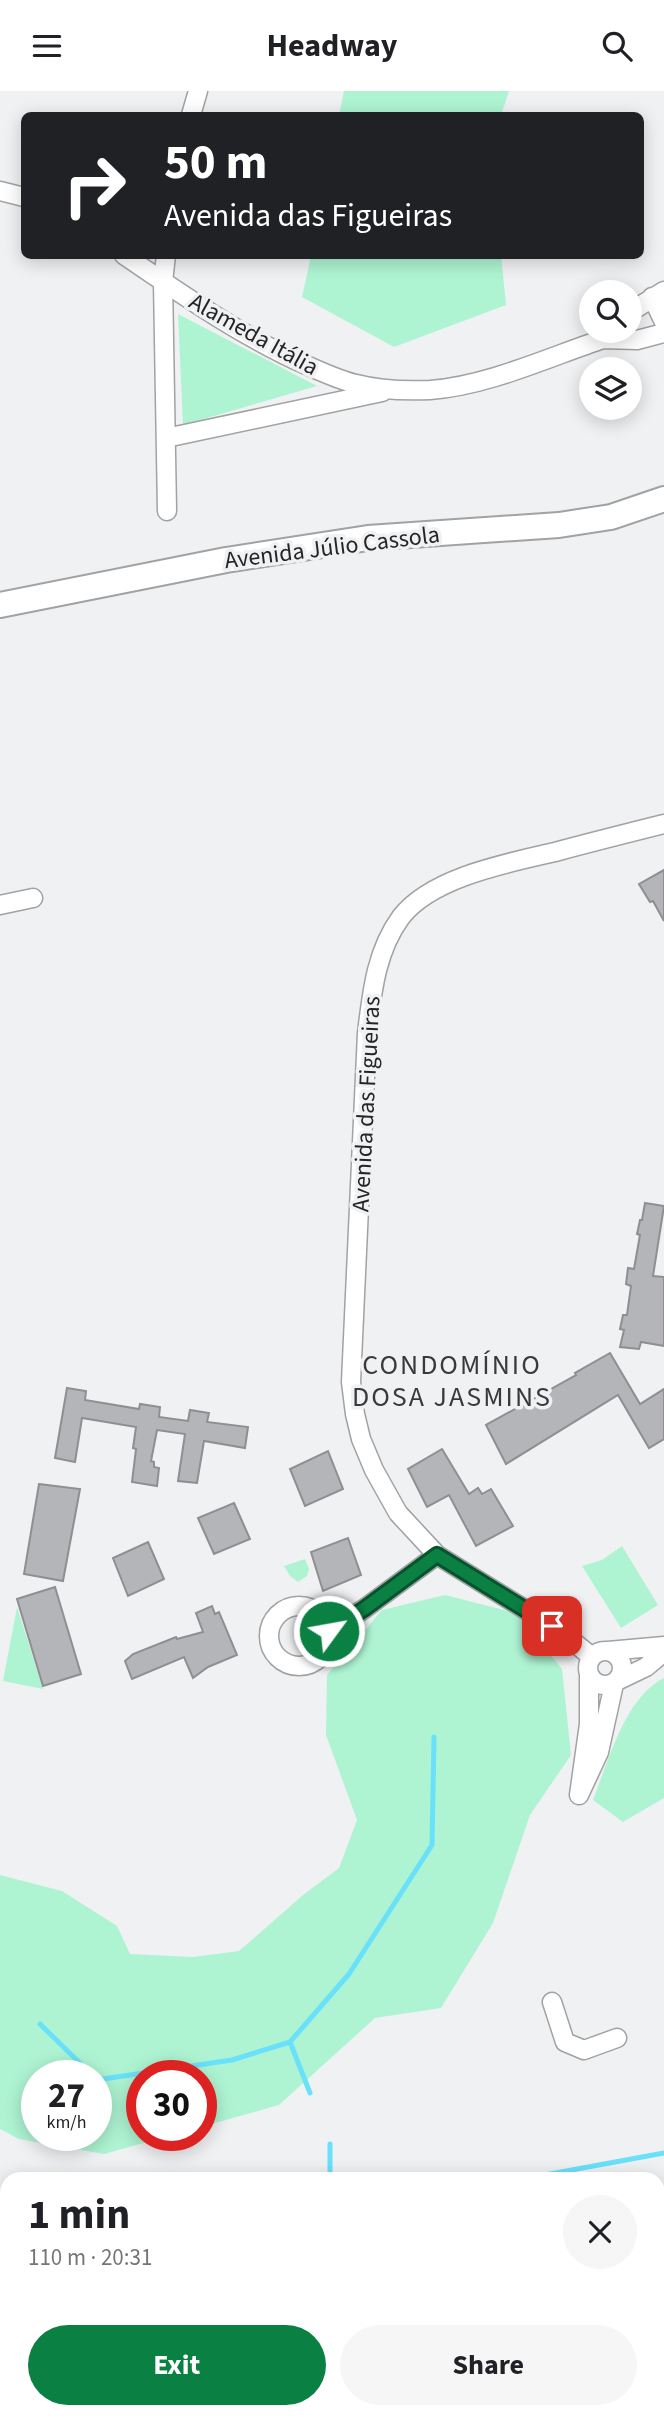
<!DOCTYPE html>
<meta charset="utf-8">
<style>
body{margin:0;font-family:"Source Sans 3",sans-serif;background:#f6f6f6;color:#202124;height:100vh;display:flex;flex-direction:column;font-size:26px;white-space:nowrap}
*{box-sizing:border-box;margin:0}
p{font-size:23px;color:#757577}
.icon{flex:none;width:38px;height:38px;fill:none;stroke:currentColor;stroke-width:2;stroke-linecap:round;stroke-linejoin:round}
.map{position:relative;flex:1;overflow:hidden}
.panel{position:absolute;left:0px;top:2081px;width:665px;height:247px;display:flex;flex-direction:column;background:#fff;border-radius:21px 21px 0 0;box-shadow:0 4px 18px #0003}
.panel>*{flex:none}
.guide{position:absolute;left:21px;top:21px;width:623px;height:147px;border-radius:10px;box-shadow:0 4px 18px #0003;background:#202124;color:#fff;overflow:hidden}
.controls{position:absolute;left:579px;top:189px;display:grid;gap:14px}
.controls a{display:grid;place-items:center;width:63px;height:63px;border-radius:50%;background:#fff;box-shadow:0 4px 18px #0003;font-size:35px}
.speed{position:absolute;left:21px;top:1969px;display:flex;gap:14px;font-size:35px;font-weight:700;text-align:center}
.speed>*{display:grid;place-content:center;width:91px;height:91px;border-radius:50%;background:#fff;box-shadow:0 4px 18px #0003;line-height:1}
.speed small{font-size:18px;font-weight:400}
.speed .limit{border:10px solid #d22;background:#fff;color:#111}
.pin{position:absolute;display:grid;place-items:center;width:60px;height:60px;color:#fff;margin:-30px;border-radius:14px;box-shadow:0 4px 10px #0006}
.me{position:absolute;width:77px;margin:-38px;rotate:58deg;stroke-linejoin:round;filter:drop-shadow(0 0 5px #0008)}
.turn{display:flex;align-items:center;gap:24px;height:147px;padding:0 28px;font-size:32px}
.turn .icon{width:91px;height:91px;stroke-width:2.5}
.turn b{display:block;font-size:49px;line-height:60px}
.round{display:grid;place-items:center;flex:none;width:74px;height:74px;border-radius:37px;background:#f6f6f6}
.overview{display:flex;align-items:center;justify-content:space-between;height:119px;padding:0 28px}
h1{font-size:42px;font-weight:700;line-height:52px}
.primary-button{display:flex;gap:14px;margin-top:auto;padding:14px 28px}
.primary-button a{flex:1;height:80px;border-radius:42px;background:#0b8043;color:#fff;font-size:28px;font-weight:700;line-height:80px;text-align:center}
.primary-button a+a{background:#f6f6f6;color:#202124}
header{display:flex;justify-content:space-between;align-items:center;height:91px;padding:0 28px;background:#fff;font-size:32px;font-weight:700}
.map>svg:first-child{display:block}
.green{fill:#aef4d3;fill-rule:evenodd}
.lines{fill:none;stroke-linecap:round;stroke-linejoin:round}
.stream{stroke:#69e1fa;stroke-width:5}
.building{fill:#b4b5b8;stroke:#8f8f92;stroke-width:2}
.street-casing{stroke:#a1a2a4;stroke-width:21}
.secondary-casing{stroke:#a1a2a4;stroke-width:28}
.street{stroke:#fff;stroke-width:18}
.secondary{stroke:#fff;stroke-width:24}
.route-casing{stroke:#07532c;stroke-width:18}
.route{stroke:#0b8043;stroke-width:12}
.labels{text-anchor:middle;stroke-width:7;stroke-linejoin:round;paint-order:stroke}
.street-label{font-size:24px;fill:#252526;stroke:#f0f1f3}
.quarter-label{font-size:28px;letter-spacing:2px;fill:#3a3a3c;stroke:#f0f1f3}
</style>
<header><svg class="icon" aria-label="menu" viewBox="0 0 24 24"><path d="M4 6h16M4 12h16M4 18h16"/></svg>Headway<svg class="icon" aria-label="search" viewBox="0 0 24 24"><circle cx="10" cy="10" r="6"/><path d="M15 15l6 6"/></svg></header>
<div class="map">
<svg width="664" height="2327" viewBox="0 0 664 2327">
<rect width="100%" height="100%" fill="#f0f1f3"/>
<path class="green" d="M344 0H509L501 24H339Z
M501 164 506 214 394 256 302 206 311 165Z
M178 223 317 295 183 334Z
M622 1455 658 1514 621 1537 582 1475 602 1469Z
M305 1468 309 1478 307 1485 298 1491 290 1485 284 1475Z
M445 1504 516 1522 562 1578 571 1664 530 1724 493 1832 441 1917 375 1927 279 2014 201 2036V1984H142V2044H172L104 2063 19 2048 0 2038V1784L62 1800 117 1835 130 1863 193 1866 239 1860 303 1804 339 1777 357 1729 326 1644 327 1584 382 1519ZM37 1984H96V2044H37Z
M17 1516 43 1598 3 1590Z
M664 1587V1707L623 1731 593 1709C608 1671 625 1606 664 1587Z"/>
<g class="lines">
<path class="stream" d="M40 1933 92 1984
M290 1951 310 2002
M96 1989 232 1969 290 1951 349 1883 432 1754 434 1646
M330 2088V2053
M523 2088 664 2062
M325 2320 327 2327"/>
</g>
<path class="building" d="M664 779V830L653 810 650 811 639 793Z
M645 1112 664 1115 653 1185 664 1186V1255L641 1251 639 1258 620 1256 624 1239 620 1238 623 1224H627L631 1195 626 1193 628 1177 634 1178 640 1144 637 1143 640 1129H642Z
M610 1262 640 1313 664 1298V1348L649 1357 618 1304 506 1373 486 1334 576 1284 575 1282Z
M67 1297 86 1300 85 1309 139 1318 140 1313 160 1316 159 1326 188 1330 190 1319 209 1322 207 1331 248 1336 245 1357 204 1350 197 1392 178 1390 185 1343 157 1339 151 1370 154 1371V1376L159 1377 157 1395 132 1391 136 1358 133 1357 136 1336 82 1327 75 1371 55 1367Z
M442 1358 469 1403 478 1397 482 1403 491 1398 513 1435 476 1455 449 1404 427 1416 408 1378Z
M328 1360 343 1398 305 1415 290 1378Z
M39 1393 80 1398 63 1490 24 1483Z
M234 1412 250 1448 214 1463 198 1427Z
M348 1447 361 1484 323 1500 311 1461Z
M148 1451 164 1488 128 1505 113 1467Z
M55 1496 81 1583 43 1595 17 1508Z
M212 1515 215 1523 219 1521 237 1564 208 1576 193 1587 184 1566 132 1588 125 1570 133 1563 176 1546 177 1548 203 1541 196 1522Z"/>
<g class="lines">
<defs>
<path id="street" d="M191 24 198 0
M0 100 24 106
M124 164C183 204 241 245 306 274 322 281 339 289 356 293 379 299 406 300 430 299 487 295 549 266 603 248
M166 164 163 191 167 420
M652 206 664 231
M630 221 664 200
M610 240 603 248 637 249 664 242
M166 347 382 301
M0 814 33 807
M269 1545a30 30 0 1 1 60 0a30 30 0 1 1-60 0Z
M329 1540 364 1518 437 1464
M588 1577a17 17 0 1 1 34 0a17 17 0 1 1-34 0Z
M608 1560 664 1555
M592 1566 560 1540 437 1464 398 1422 374 1379 361 1348 355 1323 351 1291 367 942C372 901 376 860 401 826 432 786 508 772 555 761 592 751 628 742 664 733
M589 1583V1633L579 1704 599 1661 614 1593
M619 1589 646 1576 664 1561
M552 1911 565 1951 584 1959 617 1947"/>
<path id="secondary" d="M0 514 226 469 368 447 559 434 611 426 664 408"/>
</defs>
<use href="#street" class="street-casing"/>
<use href="#secondary" class="secondary-casing"/>
<use href="#street" class="street"/>
<use href="#secondary" class="secondary"/>
</g>
<g class="lines">
<defs>
<path id="route" d="M329 1540 364 1518 437 1464 552 1535"/>
</defs>
<use href="#route" class="route-casing"/>
<use href="#route" class="route"/>
</g>
<g class="labels">
<g class="street-label">
<text transform="translate(254 243) rotate(29)" y="8">Alameda Itália</text>
<text transform="translate(332 456) rotate(-7)" y="8">Avenida Júlio Cassola</text>
<text transform="translate(366 1013) rotate(-87)" y="8">Avenida das Figueiras</text>
</g>
<g class="quarter-label">
<text x="452" y="1283">CONDOMÍNIO<tspan x="452" dy="32">DOSA JASMINS</tspan></text>
</g>
</g>
</svg>
<div class="controls">
<a><svg class="icon" aria-label="search" viewBox="0 0 24 24"><circle cx="10" cy="10" r="6"/><path d="M15 15l6 6"/></svg></a>
<a><svg class="icon" aria-label="layers" viewBox="0 0 24 24"><path d="M12 4l9 5-9 5-9-5zM3 14l9 5 9-5"/></svg></a>
</div>
<div class="speed"><div>27<small>km/h</small></div><div class="limit">30</div></div>
<div class="pin" style="left:552px;top:1535px;background:#d93025"><svg class="icon" aria-label="arrive" viewBox="0 0 24 24"><path d="M6 21V4h12l-3 4 3 4H6"/></svg></div>
<svg class="me" style="left:329px;top:1540px" viewBox="-20 -20 40 40"><circle r="17" fill="#0b8043" stroke="#fff" stroke-width="3"/><path d="M0-11L8 9 0 5-8 9z" fill="#fff"/></svg>
<div class="guide">
<div class="turn"><svg class="icon" aria-label="right" viewBox="0 0 24 24"><path d="M7 20v-9h11M14 6l5 5-5 5"/></svg><div><b>50 m</b>Avenida das Figueiras</div></div>
</div>
<section class="panel">
<div class="overview"><div><h1>1 min</h1><p>110 m · 20:31</p></div><a class="round"><svg class="icon" aria-label="close" viewBox="0 0 24 24"><path d="M6 6l12 12M18 6L6 18"/></svg></a></div>
<div class="primary-button"><a>Exit</a><a>Share</a></div>
</section>
</div>
